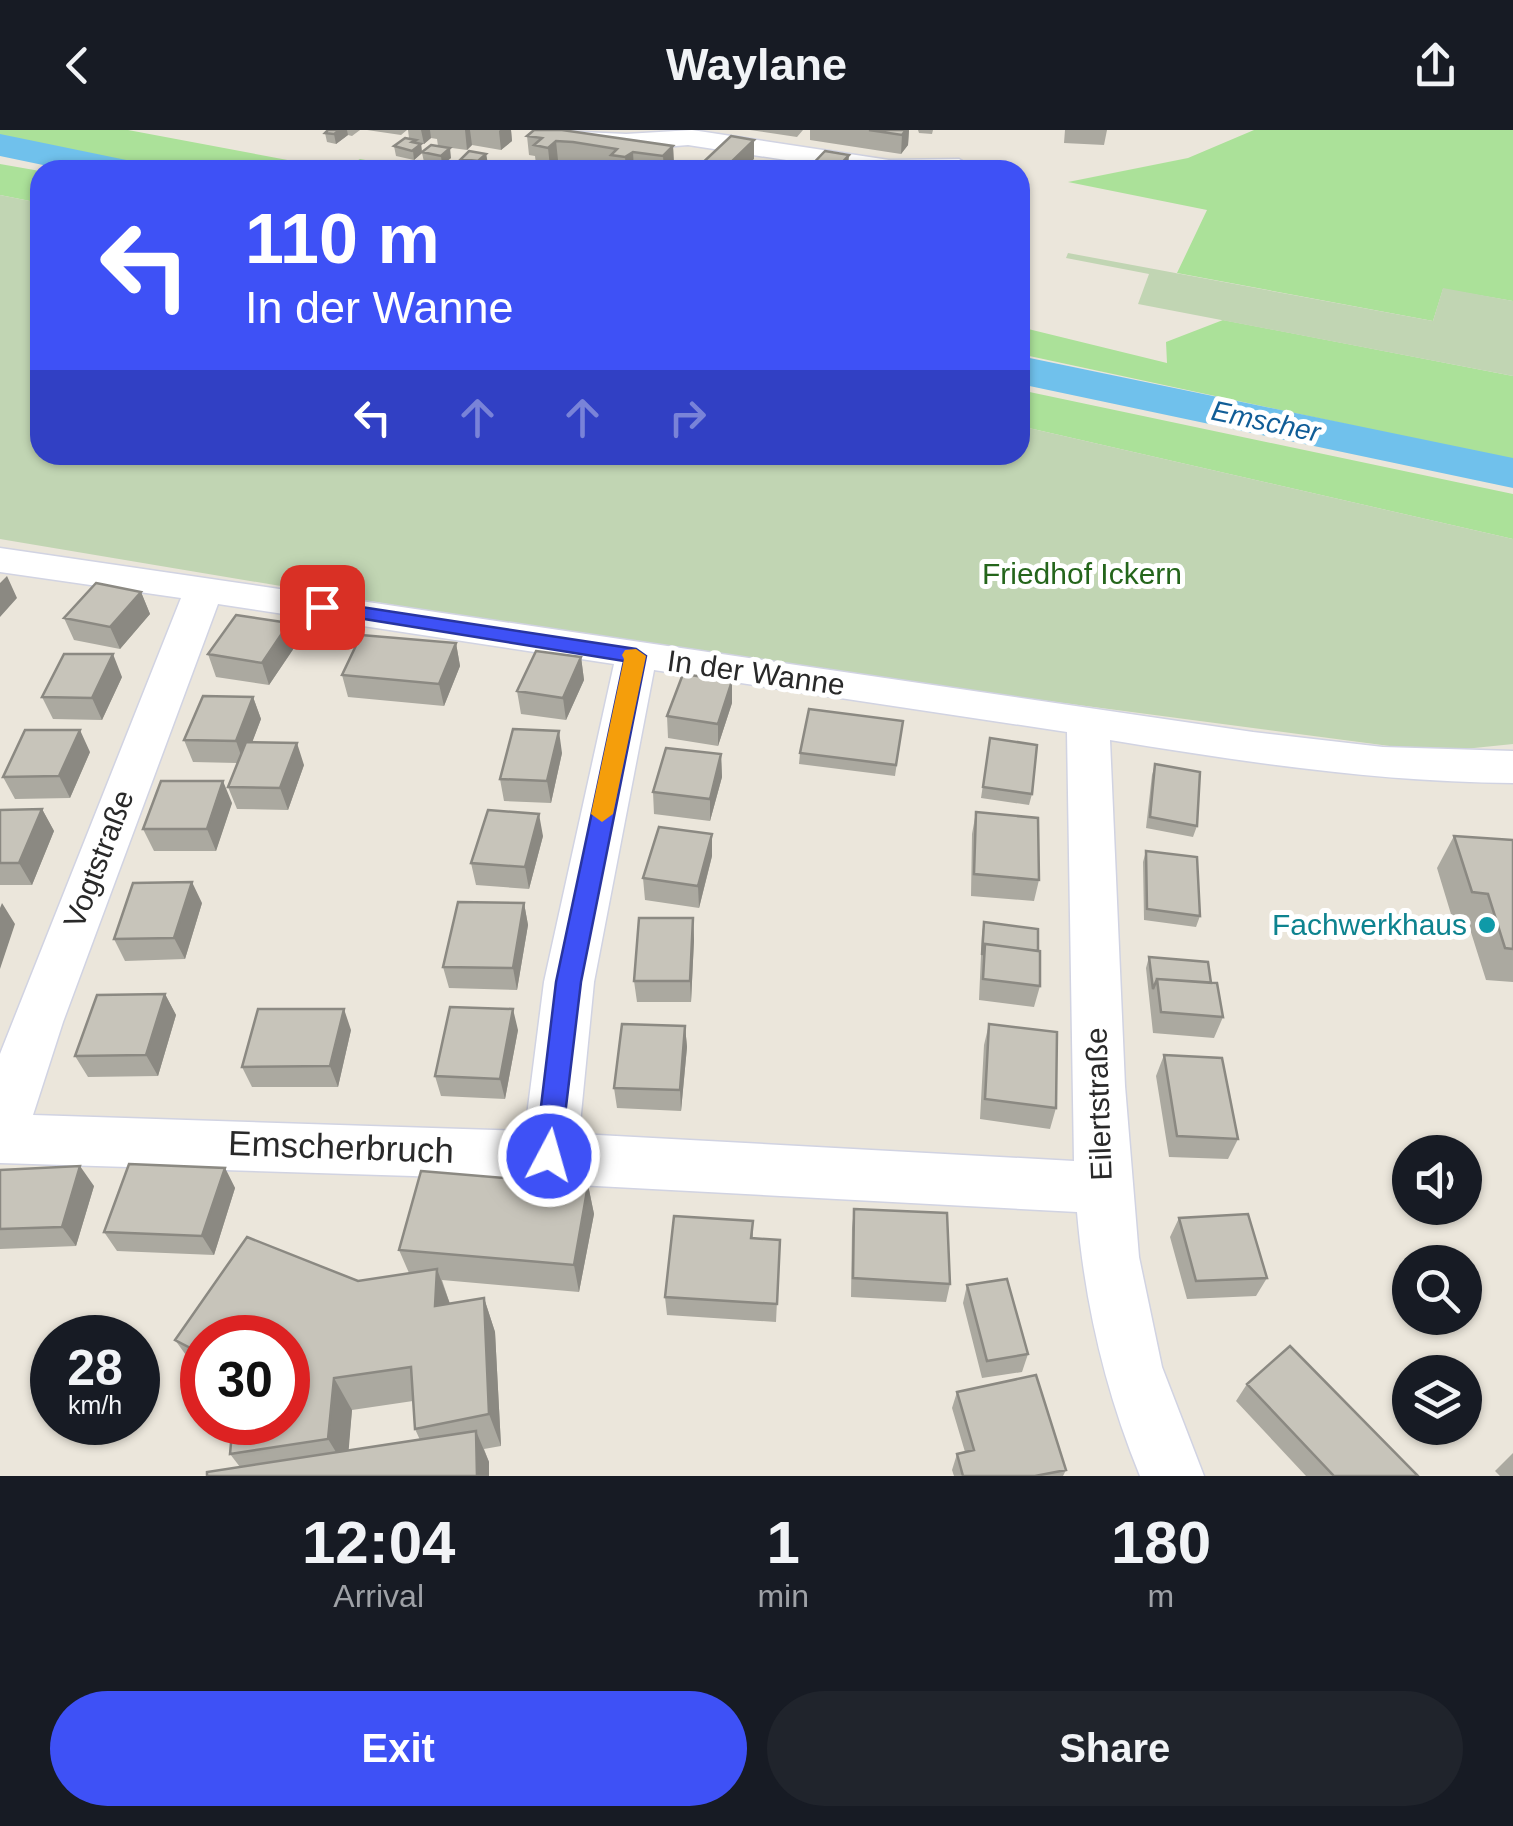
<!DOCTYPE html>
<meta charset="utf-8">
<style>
body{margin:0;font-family:Arial,sans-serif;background:#20242c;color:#f1f3f6;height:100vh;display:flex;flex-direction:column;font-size:38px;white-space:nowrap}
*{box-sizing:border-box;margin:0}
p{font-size:32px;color:#9ea1a6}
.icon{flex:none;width:55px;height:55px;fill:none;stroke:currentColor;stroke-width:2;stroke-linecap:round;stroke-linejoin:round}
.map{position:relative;height:1346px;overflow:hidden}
.details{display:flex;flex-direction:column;background:#171b24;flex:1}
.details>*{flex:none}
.top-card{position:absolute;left:30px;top:30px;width:1000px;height:305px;border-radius:30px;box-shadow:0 2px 8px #0004;background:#3e51f6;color:#fff;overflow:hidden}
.fabs{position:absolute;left:1392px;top:1005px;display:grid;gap:20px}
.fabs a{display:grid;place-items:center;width:90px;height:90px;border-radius:50%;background:#171b24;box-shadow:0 2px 8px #0004;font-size:50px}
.speed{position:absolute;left:30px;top:1185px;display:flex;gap:20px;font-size:50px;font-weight:700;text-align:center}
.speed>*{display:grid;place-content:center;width:130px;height:130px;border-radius:50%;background:#171b24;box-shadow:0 2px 8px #0004;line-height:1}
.speed small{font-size:25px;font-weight:400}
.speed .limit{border:15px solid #d22;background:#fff;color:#111}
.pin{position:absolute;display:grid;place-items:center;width:85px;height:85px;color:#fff;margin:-42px;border-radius:20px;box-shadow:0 5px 15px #0006}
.me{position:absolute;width:110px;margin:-55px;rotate:6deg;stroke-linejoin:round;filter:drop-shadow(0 0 8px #0008)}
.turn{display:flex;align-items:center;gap:35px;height:210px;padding:0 50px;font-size:45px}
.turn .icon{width:130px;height:130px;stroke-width:2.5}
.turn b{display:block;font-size:70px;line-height:85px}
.lanes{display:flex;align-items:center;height:95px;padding:0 50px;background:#0003;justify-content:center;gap:50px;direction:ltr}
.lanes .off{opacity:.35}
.eta{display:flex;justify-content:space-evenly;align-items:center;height:170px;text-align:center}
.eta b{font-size:60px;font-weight:600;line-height:70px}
.cta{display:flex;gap:20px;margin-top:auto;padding:20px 50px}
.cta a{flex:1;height:115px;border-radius:60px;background:#3e51f6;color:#fff;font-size:40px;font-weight:600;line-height:115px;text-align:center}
.cta a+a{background:#20242c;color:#f1f3f6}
header{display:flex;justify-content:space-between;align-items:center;height:130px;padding:0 50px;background:#171b24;font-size:45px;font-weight:600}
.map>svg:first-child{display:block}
.green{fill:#abe199}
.cemetery{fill:#c1d5b3}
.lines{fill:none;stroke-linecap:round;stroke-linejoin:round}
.river{fill:#70c1ec;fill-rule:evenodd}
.street-casing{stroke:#d1d3e2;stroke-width:3}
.street{fill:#fff;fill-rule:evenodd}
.wall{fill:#aba9a0;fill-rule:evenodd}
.shaded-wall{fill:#8b8982}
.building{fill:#c7c4ba;stroke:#8b8982;stroke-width:2.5}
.route{fill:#3e51f6;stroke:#2835a0;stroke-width:2.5}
.slow{fill:#f59e0b}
.culture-dot{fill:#0f9aa8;stroke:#fff;stroke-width:4}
.labels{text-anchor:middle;stroke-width:10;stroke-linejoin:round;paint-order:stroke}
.far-water-label{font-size:28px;font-style:italic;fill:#105d97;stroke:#fff}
.park-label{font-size:30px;fill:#24651b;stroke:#fff}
.street-label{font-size:30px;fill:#292929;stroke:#fff}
.culture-label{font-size:30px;fill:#0d838f;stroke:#fff;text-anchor:end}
.near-street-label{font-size:35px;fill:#292929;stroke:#fff}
</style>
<header><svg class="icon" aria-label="back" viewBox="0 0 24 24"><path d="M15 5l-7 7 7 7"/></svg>Waylane<svg class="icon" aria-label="share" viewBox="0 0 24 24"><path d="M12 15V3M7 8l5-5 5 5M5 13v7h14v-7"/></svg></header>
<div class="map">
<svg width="1513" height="1346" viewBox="0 0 1513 1346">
<rect width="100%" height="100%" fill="#ebe6db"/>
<path class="green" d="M0 0H128L341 40 360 29 420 40H169L0 10Z
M1254 0H1513V171L1443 159 1433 191 1177 143 1207 80 1068 52 1188 28Z
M0 34 40 41V73L0 65Z
M1223 190 1513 246V330L1020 224V197L1167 233 1166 212Z
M1020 260 1513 364V409L1020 296Z"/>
<path class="cemetery" d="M0 65 40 73V325H1020V296L1513 409V614L1435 622 662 520 0 409Z
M1068 123 1433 191 1443 158 1513 171V246L1138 174 1149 144 1066 128Z"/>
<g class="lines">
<path class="river" d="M0 4 136 32 141 40H67L0 26Z
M1020 226 1513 328V358L1020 254Z"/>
<defs>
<path id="street" d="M537 0 626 4 692 0 889 30 959 29 972 37 851 40 688 15 626 20 550 8Z
M0 418 1253 602 1383 617 1513 621V653C1377 652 1244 632 1110 610L1125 956 1139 1127 1162 1237 1204 1346H1140C1105 1260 1085 1175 1077 1082L413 1046 0 1033V924L181 468 0 442ZM218 474 614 534 544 852 525 1001 33 985 63 892ZM654 540 1067 602 1074 1031 579 1004 594 852Z"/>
</defs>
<use href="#street" class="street-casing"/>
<use href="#street" class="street"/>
</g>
<path class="wall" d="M328 0H360L352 6 348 5 336 14 327 12 325 3Z
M367 0H407L401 5Z
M408 0H511L512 11 501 20 472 15 467 20 452 18 438 16 437 9 431 8 424 14 416 13 421 14 422 22 451 28 442 35 424 32 422 23 414 30 396 26 394 16 409 8Z
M750 0H803L797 7Z
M810 0H909L908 15 901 24 810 10Z
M918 0H933L932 4 919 3Z
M1065 0H1107L1104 15 1064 13Z
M527 6 673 16 674 35 669 40H612V37L558 30 550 37 536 34 535 26 529 25Z
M486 24 488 34 480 40 462 38 461 29Z
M141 462 150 484 120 519 74 510 64 488Z
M456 513 460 536 444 576 348 567 342 545Z
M296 515 269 555 216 547 208 524Z
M581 527 584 550 566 590 521 584 517 561Z
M122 547 102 590 53 589 42 567Z
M732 551V573L718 616 668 608 667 586Z
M253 567 261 589 252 612 304 635 288 680 237 679 228 657 237 633 193 632 184 610Z
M903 591 895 646 799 634 800 623Z
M990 608 1032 664 1029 675 981 668Z
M90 622 70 668 15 669 3 647Z
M562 623 551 673 504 671 500 649Z
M721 624 722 647 710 691 654 684 653 662Z
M1155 634 1197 696 1193 707 1146 698 1152 645Z
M232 673 216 721H154L143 699Z
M42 679 54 701 32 755H0V680Z
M976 682 1039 750 1034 771 971 766 972 704Z
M543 706 529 759 476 755 471 733Z
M1454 706 1513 710V852L1486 850 1469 796 1454 794 1437 738Z
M1146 721 1200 786 1196 797 1144 790 1143 732Z
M712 726 699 778 645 770 643 748Z
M202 773 185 829 125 831 114 809Z
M524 773 528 795 517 860 449 858 443 837Z
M693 788 694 810 691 872H637L634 851Z
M984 792 1040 856 1034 877 979 870 982 803Z
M1149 827 1211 853 1223 887 1214 908 1153 903 1146 838Z
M165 864 176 885 158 946 88 947 75 926Z
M989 894 1056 978 1050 999 980 989 984 915Z
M685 896 687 917 681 981 617 978 614 958Z
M351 900 338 957H252L242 937Z
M518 900 505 969 441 966 435 946Z
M1164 925 1238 1009 1228 1029 1169 1027 1156 946Z
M225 1038 235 1058 214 1125 117 1121 104 1102Z
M0 1040 94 1056 76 1116 0 1119Z
M588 1055 594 1084 579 1162 442 1150 450 1174 484 1168 495 1202 501 1316 484 1319 489 1332 240 1337 230 1324 288 1292 202 1208V1245L199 1243 175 1210 358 1151 409 1143 399 1120ZM413 1271 415 1299 420 1310 348 1321 352 1280Z
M854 1079 950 1154 946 1172 851 1167 852 1098Z
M1179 1088 1267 1148 1256 1166 1187 1169 1170 1107Z
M753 1091V1108L780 1110 776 1192 667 1185 665 1167Z
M967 1155 1028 1224 1022 1242 982 1248 963 1173Z
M1247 1254 1418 1346H1306L1236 1271Z
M957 1262 1066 1340 1063 1346H954L952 1340 957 1324 965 1322 952 1278Z
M1513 1323V1346H1500L1495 1341Z"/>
<path class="shaded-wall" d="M340 0H347L348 5 336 14 334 4Z
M421 0H430L431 8 424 14Z
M465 0H470L472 15 467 20Z
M500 0H511L512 11 501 20 499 1Z
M906 0H909L908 15 901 24 902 5Z
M416 10 417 17 421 14 422 23 414 30 412 12Z
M754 10V29L743 40H723Z
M556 11 558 30 550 37 548 18Z
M673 16 674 35 669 40H664L663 26Z
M450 18 451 28 442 35 441 26Z
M633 22 634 40H626L625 27Z
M486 24 488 34 479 40 478 31Z
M849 25 848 40H835Z
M7 446 17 468 0 487V453Z
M141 462 150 484 120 519 110 497Z
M289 493 296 515 269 555 262 533Z
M456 513 460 536 444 576 439 554Z
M113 524 122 547 102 590 92 568Z
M581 527 584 550 566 590 563 568Z
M732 551V573L718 616V594Z
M253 567 261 589 244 634 236 611Z
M80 600 90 622 70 668 59 646Z
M559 601 562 623 551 673 547 651Z
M297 613 304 635 288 680 280 658Z
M721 624 722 647 710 691V669Z
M223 651 232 673 216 721 207 699Z
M42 679 54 701 32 755 19 733Z
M539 684 543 706 529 759 525 737Z
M712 704V726L699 778 698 756Z
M192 752 202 773 185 829 174 808Z
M2 773 15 794 0 839V778Z
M524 773 528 795 517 860 513 838Z
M693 788 694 810 691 872 690 851Z
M165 864 176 885 158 946 146 925Z
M344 879 351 900 338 957 330 936Z
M513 879 518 900 505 969 500 949Z
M685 896 687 917 681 981 680 960Z
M80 1036 94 1056 76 1116 62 1097Z
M225 1038 235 1058 214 1125 202 1106Z
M588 1055 594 1084 579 1162 574 1135Z
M437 1139 450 1174 435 1176Z
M484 1168 495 1202 501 1316 489 1284Z
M334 1248 352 1280 347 1340 328 1309Z
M476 1301 489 1332V1346H477Z"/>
<path class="building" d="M328 0H340L334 4 325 3Z
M534 0H562L673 16 663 26 633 22 625 27 611 25 617 19 573 12 556 11 548 18 534 15 542 8 527 6Z
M869 0H906L902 5Z
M731 6 754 10 723 40 697 38Z
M405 8 416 10 412 12 421 14 412 21 394 16Z
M431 15 450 18 441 26 422 22Z
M469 21 486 24 478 31 461 29Z
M825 21 849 25 835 40H807Z
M96 453 141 462 110 497 64 488Z
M236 485 289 493 262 533 208 524Z
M361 505 456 513 439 554 342 545Z
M536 521 581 527 563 568 517 561Z
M64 524H113L92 568 42 567Z
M683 544 732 551 718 594 667 586Z
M203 566 253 567 236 611 184 610Z
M809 579 903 591 896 635 800 623Z
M513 599 559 601 547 651 500 649Z
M25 600H80L59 646 3 647Z
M990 608 1037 615 1032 664 983 657Z
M246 612 297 613 280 658 228 657Z
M666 618 721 624 710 669 653 662Z
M1155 634 1200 642 1197 696 1150 687Z
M161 651H223L207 699H143Z
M42 679 19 733H0V680Z
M488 680 539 684 525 737 471 733Z
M976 682 1038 688 1039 750 974 744Z
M659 697 712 704 698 756 643 748Z
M1454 706 1513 710V819L1505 818 1488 764 1472 762Z
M1146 721 1197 727 1200 786 1147 779Z
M192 752 174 808 114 809 133 753Z
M458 772 524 773 513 838 443 837Z
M639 788H693L690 851H634Z
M984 792 1038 799V821L985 814 982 825Z
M985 814 1040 821V856L983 849Z
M1149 827 1208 832 1211 853 1157 849 1153 859Z
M1157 849 1217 853 1223 887 1161 882Z
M165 864 146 925 75 926 97 865Z
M450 877 513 879 500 949 435 946Z
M258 879H344L330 936 242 937Z
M622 894 685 896 680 960 614 958Z
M989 894 1057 902 1056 978 985 969Z
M1164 925 1222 928 1238 1009 1177 1006Z
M129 1034 225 1038 202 1106 104 1102Z
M80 1036 62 1097 0 1099V1040Z
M421 1041 588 1055 574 1135 399 1120Z
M854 1079 947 1083 950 1154 853 1148Z
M1248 1084 1267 1148 1196 1151 1179 1088Z
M674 1086 753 1091 751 1108 780 1110 777 1174 665 1167Z
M247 1107 358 1151 437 1139 435 1176 484 1168 489 1284 415 1299 411 1237 334 1248 328 1309 230 1324 233 1292H288V1208H202V1224L175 1210Z
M1007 1149 1028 1224 987 1231 967 1155Z
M1290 1216 1418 1346H1334L1247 1254Z
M1036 1245 1066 1340 1035 1346H963L957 1324 974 1320 957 1262Z
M476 1301 477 1346H207V1342Z"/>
<path class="route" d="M322 471 636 519 646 526 581 852 559 1035 549 1039 539 1035 535 1026 556 852 624 531 315 481 312 477Z"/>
<path class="slow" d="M636 519 646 526 613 684 602 692 591 684 624 529 622 525 625 520Z"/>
<circle class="culture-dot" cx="1487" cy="795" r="10"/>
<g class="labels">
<g class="far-water-label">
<text transform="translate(1266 291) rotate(12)" y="10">Emscher</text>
</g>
<g class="park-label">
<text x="1082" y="454">Friedhof Ickern</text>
</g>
<g class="street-label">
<text transform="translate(756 543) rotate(8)" y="10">In der Wanne</text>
<text transform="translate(99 729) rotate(-69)" y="10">Vogtstraße</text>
<text transform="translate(1099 974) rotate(-92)" y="10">Eilertstraße</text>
</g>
<g class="culture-label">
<text x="1467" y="805">Fachwerkhaus</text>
</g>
<g class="near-street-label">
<text transform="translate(341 1017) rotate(2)" y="12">Emscherbruch</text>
</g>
</g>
</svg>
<div class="fabs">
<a><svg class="icon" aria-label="sound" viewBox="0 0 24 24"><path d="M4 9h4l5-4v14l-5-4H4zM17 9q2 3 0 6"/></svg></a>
<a><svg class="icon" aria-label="search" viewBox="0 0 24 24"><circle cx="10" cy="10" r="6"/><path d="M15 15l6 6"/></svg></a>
<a><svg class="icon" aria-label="layers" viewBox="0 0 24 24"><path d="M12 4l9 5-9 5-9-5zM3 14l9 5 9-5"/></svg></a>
</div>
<div class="speed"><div>28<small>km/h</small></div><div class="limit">30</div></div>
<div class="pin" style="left:322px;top:477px;background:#d93025"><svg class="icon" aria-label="arrive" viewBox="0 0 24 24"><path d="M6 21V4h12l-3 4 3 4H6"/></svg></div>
<svg class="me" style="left:549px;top:1026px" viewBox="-20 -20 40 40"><circle r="17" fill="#3e51f6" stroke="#fff" stroke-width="3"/><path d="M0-11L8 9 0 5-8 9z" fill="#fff"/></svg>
<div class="top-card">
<div class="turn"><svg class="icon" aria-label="left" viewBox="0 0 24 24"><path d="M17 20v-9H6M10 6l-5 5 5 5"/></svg><div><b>110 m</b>In der Wanne</div></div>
<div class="lanes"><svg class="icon" aria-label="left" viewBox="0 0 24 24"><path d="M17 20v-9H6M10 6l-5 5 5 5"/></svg><svg class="icon off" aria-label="ahead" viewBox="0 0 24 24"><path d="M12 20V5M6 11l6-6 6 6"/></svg><svg class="icon off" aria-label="ahead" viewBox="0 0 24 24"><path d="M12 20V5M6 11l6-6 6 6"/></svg><svg class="icon off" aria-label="right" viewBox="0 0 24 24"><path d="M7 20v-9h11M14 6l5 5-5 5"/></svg></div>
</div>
</div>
<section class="details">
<div class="eta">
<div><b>12:04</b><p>Arrival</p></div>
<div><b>1</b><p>min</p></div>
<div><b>180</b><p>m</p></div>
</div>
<div class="cta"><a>Exit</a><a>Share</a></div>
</section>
